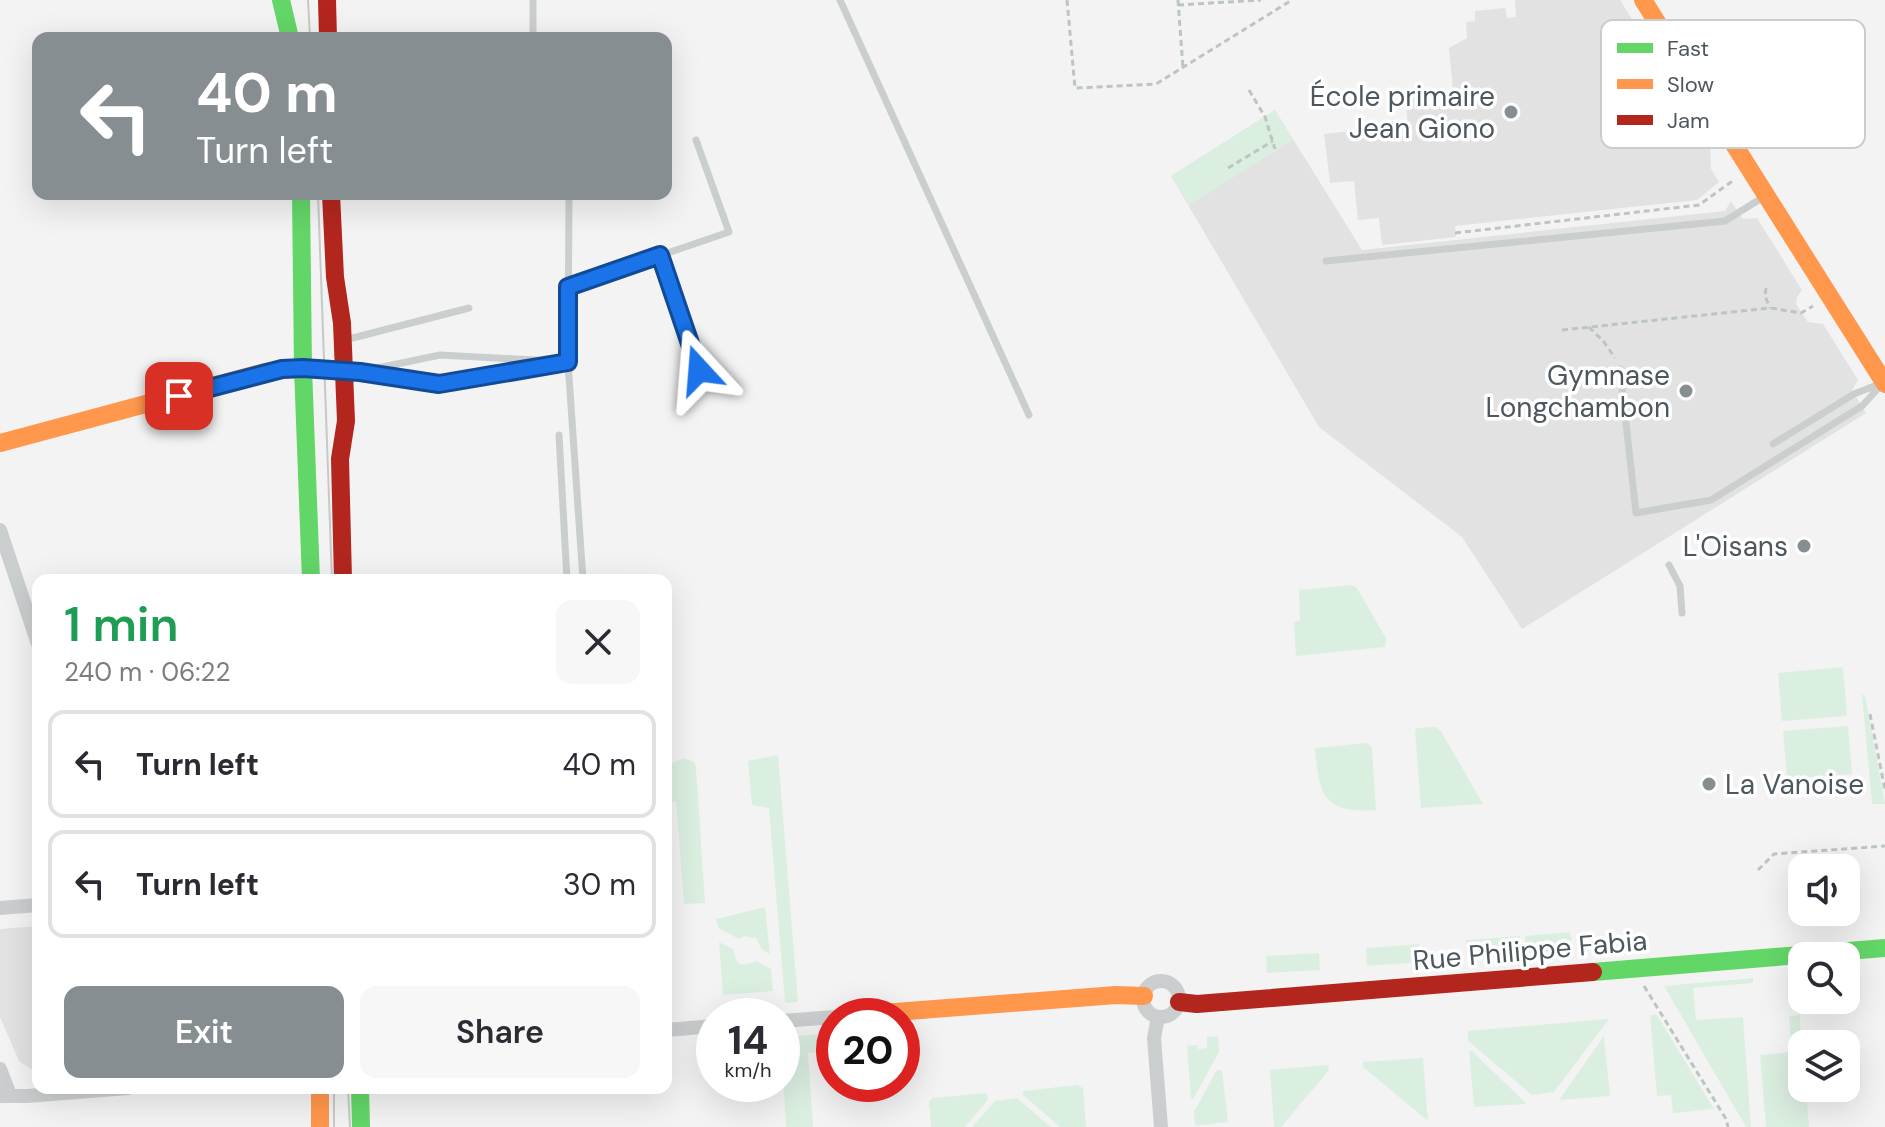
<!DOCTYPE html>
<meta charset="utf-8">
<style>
body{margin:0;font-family:"DM Sans",sans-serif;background:#f7f7f7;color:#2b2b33;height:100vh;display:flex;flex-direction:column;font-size:30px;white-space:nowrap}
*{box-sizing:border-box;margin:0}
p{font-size:26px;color:#7c7c81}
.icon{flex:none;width:44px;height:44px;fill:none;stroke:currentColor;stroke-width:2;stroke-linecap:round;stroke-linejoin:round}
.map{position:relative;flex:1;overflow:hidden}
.details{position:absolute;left:32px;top:574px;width:640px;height:520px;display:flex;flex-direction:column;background:#fff;border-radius:16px;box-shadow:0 8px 32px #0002}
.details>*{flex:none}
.banner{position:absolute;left:32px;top:32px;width:640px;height:168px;border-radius:16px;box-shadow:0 8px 32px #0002;background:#878e92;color:#fff;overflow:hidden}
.tools{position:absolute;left:1788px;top:854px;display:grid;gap:16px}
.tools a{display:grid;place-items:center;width:72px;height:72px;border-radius:16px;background:#fff;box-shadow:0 8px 32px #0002;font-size:40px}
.speed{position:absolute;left:696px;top:998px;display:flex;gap:16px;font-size:40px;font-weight:700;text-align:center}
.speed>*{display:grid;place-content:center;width:104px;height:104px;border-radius:50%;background:#fff;box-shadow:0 8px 32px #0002;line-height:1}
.speed small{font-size:20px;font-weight:400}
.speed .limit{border:12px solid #d22;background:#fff;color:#111}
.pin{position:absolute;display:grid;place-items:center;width:68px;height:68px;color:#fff;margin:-34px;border-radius:16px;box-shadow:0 4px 12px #0006}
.me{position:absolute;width:88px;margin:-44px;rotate:341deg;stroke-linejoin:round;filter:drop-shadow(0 0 6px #0008)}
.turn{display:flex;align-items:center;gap:28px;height:168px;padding:0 32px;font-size:36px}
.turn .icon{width:104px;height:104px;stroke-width:2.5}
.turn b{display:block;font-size:56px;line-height:68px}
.round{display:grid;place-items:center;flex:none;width:84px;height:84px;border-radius:16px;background:#f7f7f7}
.headline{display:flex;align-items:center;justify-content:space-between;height:136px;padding:0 32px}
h1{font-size:48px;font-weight:600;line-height:60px;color:#1e9e55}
.primary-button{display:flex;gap:16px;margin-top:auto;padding:16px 32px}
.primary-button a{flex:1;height:92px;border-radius:16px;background:#878e92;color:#fff;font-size:32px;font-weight:600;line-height:92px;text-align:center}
.primary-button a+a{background:#f7f7f7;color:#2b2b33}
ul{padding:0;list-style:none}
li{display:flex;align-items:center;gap:24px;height:108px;margin:0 16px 12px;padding:0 16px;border:4px solid #e1e1e2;border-radius:16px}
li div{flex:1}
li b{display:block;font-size:30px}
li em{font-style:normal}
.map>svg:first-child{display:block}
.education{fill:#e2e2e3}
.green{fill:#dbefe1}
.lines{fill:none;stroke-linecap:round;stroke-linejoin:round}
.path{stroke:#bbc5c1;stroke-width:3;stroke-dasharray:6 4;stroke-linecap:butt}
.lane{stroke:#cbcecf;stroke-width:7}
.street{stroke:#cbcecf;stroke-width:14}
.fast{stroke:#63d668;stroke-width:18}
.slow{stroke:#ff974d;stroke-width:18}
.jam{stroke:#b3261e;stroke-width:18}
.tram{stroke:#c7c8ca;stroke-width:2}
.route-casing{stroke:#114b97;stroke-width:20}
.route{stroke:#1a73e8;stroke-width:14}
.poi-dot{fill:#878e92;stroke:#fff;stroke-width:3}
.labels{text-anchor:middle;stroke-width:7;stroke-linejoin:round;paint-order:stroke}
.poi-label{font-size:28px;fill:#4c575e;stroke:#fff;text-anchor:end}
.street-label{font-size:28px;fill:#4c575e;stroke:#fff}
.key{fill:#fff;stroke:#c9cdcf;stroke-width:2}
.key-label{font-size:22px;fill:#4c575e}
</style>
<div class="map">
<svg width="1885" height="1127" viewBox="0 0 1885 1127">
<rect width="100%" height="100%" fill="#f4f3f3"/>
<path class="education" d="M1515 0H1620L1652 51 1635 63 1611 65 1613 89 1672 82 1710 143 1711 169 1719 182 1697 200 1455 226 1456 237 1382 245 1379 218 1358 220 1354 181 1330 183 1324 134 1408 125 1405 96 1453 90 1449 48 1467 38 1466 22 1475 21V11L1505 8 1507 18 1516 17Z
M1275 110 1362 250 1725 211 1731 201 1743 219 1757 218 1802 290 1797 297 1796 304 1808 322 1823 324 1858 380 1852 390 1866 413 1522 629 1462 537 1319 427 1171 176Z
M38 926V1069L33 1070 19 1061 0 1017V929Z"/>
<path class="green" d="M1275 110 1293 140 1189 205 1171 176Z
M1352 585 1357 588 1386 638 1385 647 1296 656 1294 622 1300 620 1299 590Z
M1843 667 1847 716 1782 721 1778 673Z
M1862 695H1865L1885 804H1872Z
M1848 726 1852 774 1787 779 1783 731Z
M1436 727 1441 731 1483 804 1421 808 1415 731 1417 728Z
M1367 743 1372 748 1376 810C1323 814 1319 795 1315 748Z
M778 755 798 1002 785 1003 769 808 752 805 748 761Z
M684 758 694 762 696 768 705 903 684 904 676 801 666 804V766Z
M765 907 770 954 762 950 756 938 744 936 739 939 718 928 716 919Z
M1569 932 1572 939 1565 950 1526 953 1525 936Z
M1520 936 1521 954 1467 958 1466 940Z
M719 942 733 949 737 962 743 965 756 961 771 969 773 991 723 995Z
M1419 944 1421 962 1367 966 1366 948Z
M1319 953 1320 970 1267 973 1266 956Z
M1753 978V983L1693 988 1696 1020 1743 1017 1751 1127H1746L1664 986Z
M1650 1015H1657L1714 1109 1673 1113 1671 1095 1657 1096Z
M1800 1015 1802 1088H1806L1809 1127H1766L1760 1055 1792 1052 1789 1016Z
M1609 1019 1554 1092 1532 1095 1468 1041V1031Z
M817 1034 819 1052 808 1053 813 1127H786L782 1056 788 1055V1037Z
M1218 1036 1219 1052 1193 1099 1191 1098 1187 1046 1198 1045V1049L1207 1048V1037Z
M1604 1036 1610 1096 1559 1100Z
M1469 1050 1473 1052 1527 1104 1474 1107Z
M1423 1058 1428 1121 1363 1067V1062Z
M1328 1065 1329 1070 1281 1127H1274L1270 1070Z
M1222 1070 1228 1122 1195 1126 1194 1112 1216 1071Z
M1077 1085 1083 1088 1086 1127H1060L1023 1095V1091Z
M987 1093 988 1100 965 1127H931L929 1102 932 1098Z
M1017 1098 1051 1127H972L995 1101Z"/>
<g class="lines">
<path class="path" d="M1067 0 1075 88 1156 84 1292 0
M1178 0 1183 68
M1178 5 1261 0
M1249 90 1265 117 1275 149
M1228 168 1273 141
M1455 233 1699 205 1734 180
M1766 288 1765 296 1770 308
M1589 327 1604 342 1615 358
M1562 330 1770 308 1801 313 1813 306
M1870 714 1885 790
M1758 870 1774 854 1885 846
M1644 986 1726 1119 1728 1127"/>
<path class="lane" d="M840 0 1029 415
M533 38V0
M569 194 568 362 583 580
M660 255 699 370
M1326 261 1725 221 1765 196
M568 287 729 232 696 140
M345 340 469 308
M1620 369 1636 513 1711 500 1862 406 1883 383
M368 370 440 355 554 361
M345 372H360L439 384 568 362
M559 435 567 580
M1773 444 1854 394 1882 383
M1669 565 1680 586 1682 613"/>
<path class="street" d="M0 530 38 644
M0 908 38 905
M1143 999a18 18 0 1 1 36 0a18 18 0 1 1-36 0Z
M1158 1017 1154 1038 1161 1127
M782 1021 834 1017
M666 1030 714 1026
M0 1069 10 1095
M0 1096H27L128 1088"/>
<path class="fast" d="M281 0 290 38
M301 194 303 368 311 580
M1593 972 1885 948
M360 1088 361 1127"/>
<path class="slow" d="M1643 0 1885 384
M0 443 265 372 303 368 344 372
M843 1016 1116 995 1144 996
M320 1088V1127"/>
<path class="jam" d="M327 0 328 38
M331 194 335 277 342 323 346 421 340 459 343 580
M1179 1002 1197 1004 1593 972"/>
<path class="tram" d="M308 0 310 38
M318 194 332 580
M334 1088V1127
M348 1088 350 1127"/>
</g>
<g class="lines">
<defs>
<path id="route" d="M179 396 282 369 303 368 360 372 439 384 568 362V287L660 255 699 370"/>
</defs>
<use href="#route" class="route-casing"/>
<use href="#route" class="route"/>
</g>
<g class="poi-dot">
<circle cx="1511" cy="112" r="8"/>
<circle cx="1686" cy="391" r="8"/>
<circle cx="1804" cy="546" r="8"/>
<circle cx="1709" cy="784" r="8"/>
</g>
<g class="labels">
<g class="poi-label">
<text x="1495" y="106">École primaire<tspan x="1495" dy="32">Jean Giono</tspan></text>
<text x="1670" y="385">Gymnase<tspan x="1670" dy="32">Longchambon</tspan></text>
<text x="1788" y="556">L'Oisans</text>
<text x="1725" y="794" text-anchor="start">La Vanoise</text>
</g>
<g class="street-label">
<text transform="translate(1530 950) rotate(-5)" y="10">Rue Philippe Fabia</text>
</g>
</g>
<rect x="1601" y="20" width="264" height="128" rx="12" class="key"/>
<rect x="1617" y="43" width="36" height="10" fill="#63d668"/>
<rect x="1617" y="79" width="36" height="10" fill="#ff974d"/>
<rect x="1617" y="115" width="36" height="10" fill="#b3261e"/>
<g class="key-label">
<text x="1667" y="56">Fast</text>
<text x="1667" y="92">Slow</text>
<text x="1667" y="128">Jam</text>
</g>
</svg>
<div class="tools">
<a><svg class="icon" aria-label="sound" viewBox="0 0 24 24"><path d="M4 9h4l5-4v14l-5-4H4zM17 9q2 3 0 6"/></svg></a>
<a><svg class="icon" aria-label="search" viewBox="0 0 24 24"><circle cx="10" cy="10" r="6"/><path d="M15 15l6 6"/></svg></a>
<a><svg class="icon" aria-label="layers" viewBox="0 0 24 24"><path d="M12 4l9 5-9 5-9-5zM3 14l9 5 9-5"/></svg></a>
</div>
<div class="speed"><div>14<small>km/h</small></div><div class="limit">20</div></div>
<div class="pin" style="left:179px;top:396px;background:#d93025"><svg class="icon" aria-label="arrive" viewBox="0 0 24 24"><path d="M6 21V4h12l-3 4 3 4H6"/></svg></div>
<svg class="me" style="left:699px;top:370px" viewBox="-20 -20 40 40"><path d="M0-17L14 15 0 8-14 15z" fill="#1a73e8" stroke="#fff" stroke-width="4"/></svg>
<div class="banner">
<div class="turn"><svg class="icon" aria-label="left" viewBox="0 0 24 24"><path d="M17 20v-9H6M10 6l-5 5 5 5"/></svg><div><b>40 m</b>Turn left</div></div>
</div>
<section class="details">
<div class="headline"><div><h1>1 min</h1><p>240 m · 06:22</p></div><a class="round"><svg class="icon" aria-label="close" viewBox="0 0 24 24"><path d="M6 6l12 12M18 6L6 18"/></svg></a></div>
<ul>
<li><svg class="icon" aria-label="left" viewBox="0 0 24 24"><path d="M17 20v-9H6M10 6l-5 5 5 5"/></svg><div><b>Turn left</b></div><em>40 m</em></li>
<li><svg class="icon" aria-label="left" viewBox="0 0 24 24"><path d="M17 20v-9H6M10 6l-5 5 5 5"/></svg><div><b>Turn left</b></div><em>30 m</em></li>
</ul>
<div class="primary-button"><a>Exit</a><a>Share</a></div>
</section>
</div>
